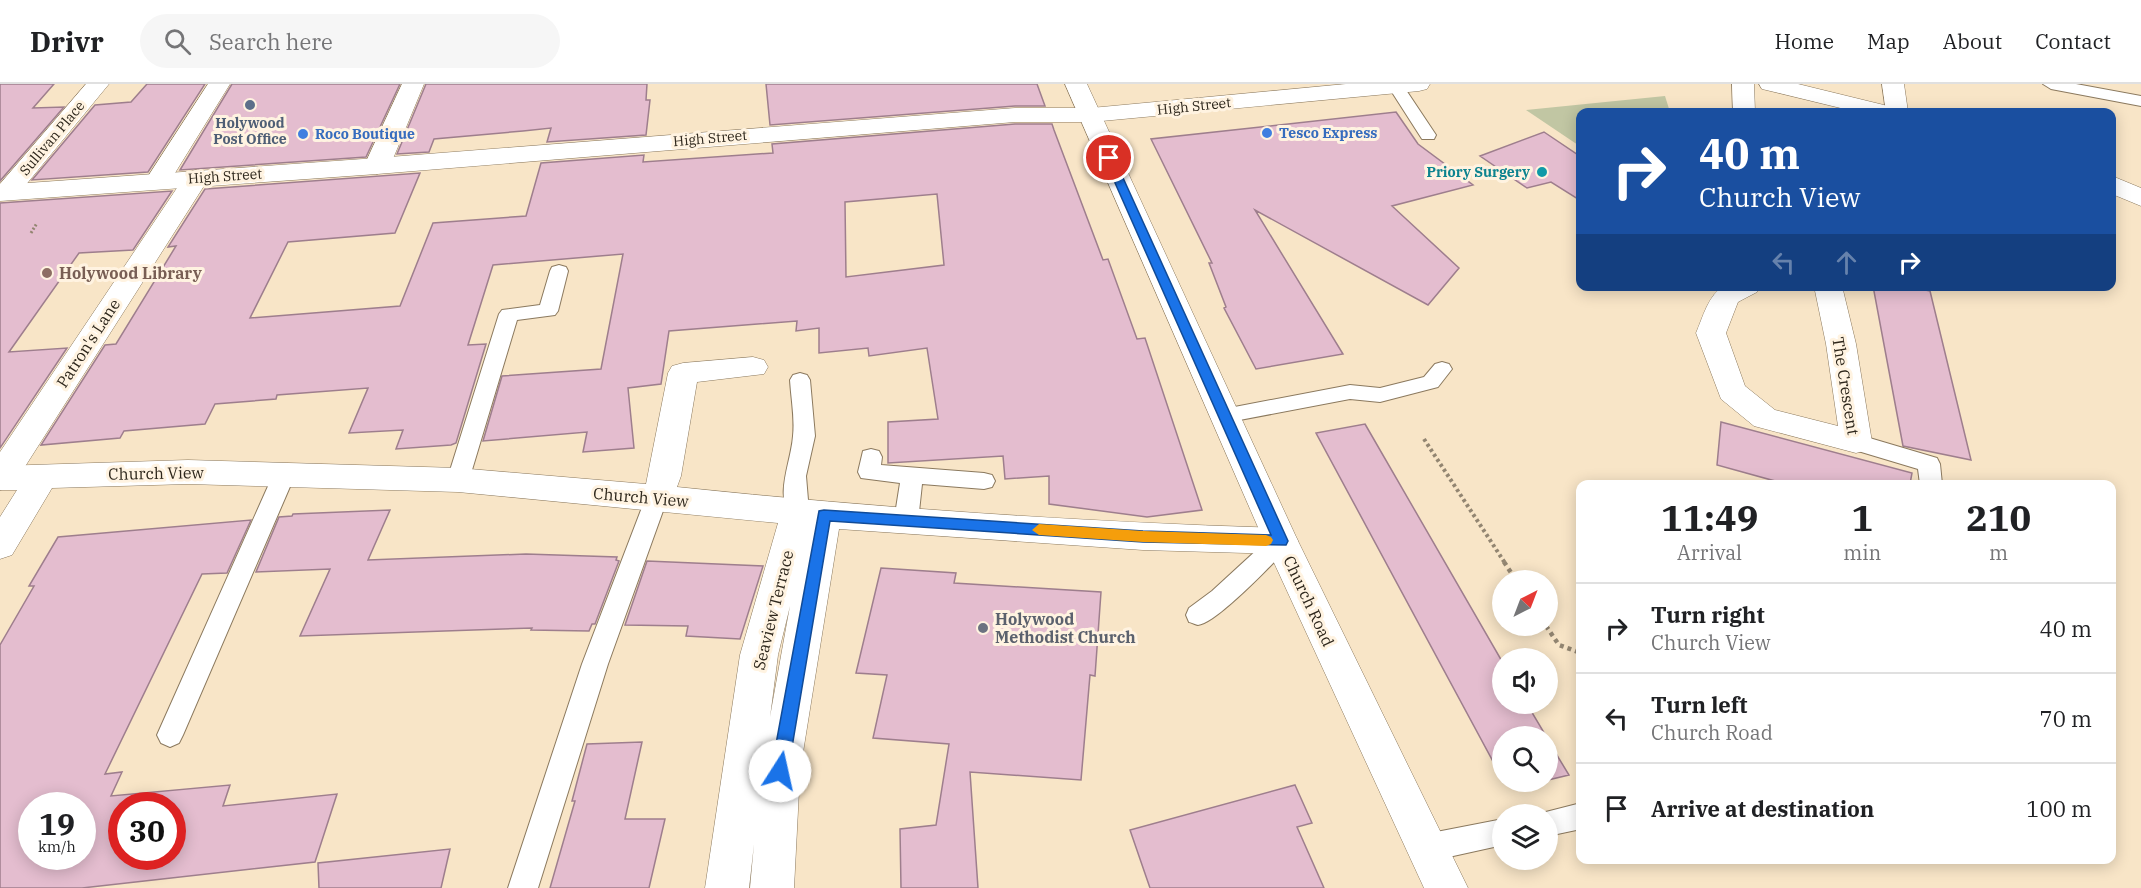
<!DOCTYPE html>
<style>
body{margin:0;font-family:"IBM Plex Serif",serif;background:#f6f6f6;color:#202124;height:100vh;display:flex;flex-direction:column;font-size:22px;white-space:nowrap}
*{box-sizing:border-box;margin:0}
p{font-size:20px;color:#757577}
.icon{flex:none;width:33px;height:33px;fill:none;stroke:currentColor;stroke-width:2;stroke-linecap:round;stroke-linejoin:round}
.map{position:relative;flex:1;overflow:hidden}
.sheet{position:absolute;left:1576px;top:396px;width:540px;height:384px;display:flex;flex-direction:column;background:#fff;border-radius:12px;box-shadow:0 3px 15px #0003}
.sheet>*{flex:none}
.top-card{position:absolute;left:1576px;top:24px;width:540px;height:183px;border-radius:12px;box-shadow:0 3px 15px #0003;background:#1a4fa0;color:#fff;overflow:hidden}
.needle{width:39px;rotate:42deg}
.buttons{position:absolute;left:1492px;top:486px;display:grid;gap:12px}
.buttons a{display:grid;place-items:center;width:66px;height:66px;border-radius:50%;background:#fff;box-shadow:0 3px 15px #0003;font-size:30px}
.speed{position:absolute;left:18px;top:708px;display:flex;gap:12px;font-size:30px;font-weight:700;text-align:center}
.speed>*{display:grid;place-content:center;width:78px;height:78px;border-radius:50%;background:#fff;box-shadow:0 3px 15px #0003;line-height:1}
.speed small{font-size:15px;font-weight:400}
.speed .limit{border:9px solid #d22;background:#fff;color:#111}
.pin{position:absolute;display:grid;place-items:center;width:51px;height:51px;color:#fff;margin:-26px;border:3px solid #fff;border-radius:50%;box-shadow:0 2px 6px #0007}
.me{position:absolute;width:66px;margin:-33px;rotate:10deg;stroke-linejoin:round;filter:drop-shadow(0 0 4px #0008)}
.turn{display:flex;align-items:center;gap:21px;height:126px;padding:0 24px;font-size:27px}
.turn .icon{width:78px;height:78px;stroke-width:2.5}
.turn b{display:block;font-size:42px;line-height:51px}
.lanes{display:flex;align-items:center;height:57px;padding:0 24px;background:#0003;justify-content:center;gap:30px;direction:ltr}
.lanes .off{opacity:.35}
.eta{display:flex;justify-content:space-evenly;align-items:center;height:102px;text-align:center}
.eta b{font-size:36px;font-weight:700;line-height:42px}
ul{padding:0;list-style:none}
li{display:flex;align-items:center;gap:18px;height:90px;padding:0 24px;border-top:2px solid #e0e0e0}
li div{flex:1}
li b{display:block;font-size:22px}
li em{font-style:normal}
header{display:flex;align-items:center;gap:36px;box-sizing:border-box;height:84px;padding:0 30px;background:#fff;border-bottom:2px solid #e0e0e0}
header strong{font-size:28px}
nav{display:flex;gap:33px;margin-inline-start:auto;font-size:21px}
.search{width:420px;height:54px;background:#f6f6f6;display:flex;align-items:center;gap:15px;box-sizing:border-box;padding:0 21px;border-radius:33px;color:#757577;font-size:22px}
.map>svg:first-child{display:block}
.green{fill:#c1c6a3}
.building{fill:#e4bdcf;stroke:#9e7e8d;stroke-width:1.5;fill-rule:evenodd}
.lines{fill:none;stroke-linecap:round;stroke-linejoin:round}
.service-casing{stroke:#8b795e;stroke-width:2}
.pedestrian-casing{stroke:#8b795e;stroke-width:1}
.minor-casing{stroke:#8b795e;stroke-width:1}
.tertiary-casing{stroke:#8b795e;stroke-width:1}
.secondary-casing{stroke:#8b795e;stroke-width:1}
.path-far2{stroke:#928571;stroke-width:3;stroke-dasharray:2 2;stroke-linecap:butt}
.path-far1{stroke:#928571;stroke-width:4;stroke-dasharray:3 3;stroke-linecap:butt}
.path{stroke:#928571;stroke-width:4.5;stroke-dasharray:4 4;stroke-linecap:butt}
.service{fill:#fff;fill-rule:evenodd}
.pedestrian{fill:#fff;fill-rule:evenodd}
.minor{fill:#fff;fill-rule:evenodd}
.tertiary{fill:#fff;fill-rule:evenodd}
.secondary{fill:#fff;fill-rule:evenodd}
.route{fill:#1a73e8;stroke:#114b97;stroke-width:1.5}
.slow{fill:#f59e0b}
.service-dot{fill:#5c6f8a;stroke:#fff3e1;stroke-width:2}
.shop-dot{fill:#3f7fe0;stroke:#fff3e1;stroke-width:2}
.culture-dot{fill:#0f9aa8;stroke:#fff3e1;stroke-width:2}
.education-dot{fill:#8d6e63;stroke:#fff3e1;stroke-width:2}
.worship-dot{fill:#6b7280;stroke:#fff3e1;stroke-width:2}
.labels{text-anchor:middle;stroke-width:6;stroke-linejoin:round;paint-order:stroke}
.far-street-label{font-size:14px;fill:#2e271c;stroke:#fff3e1}
.far-service-label{font-size:14px;font-weight:bold;fill:#4e5e75;stroke:#fff3e1}
.far-shop-label{font-size:14px;font-weight:bold;fill:#366cbe;stroke:#fff3e1;text-anchor:start}
.far-culture-label{font-size:14px;font-weight:bold;fill:#0d838f;stroke:#fff3e1;text-anchor:end}
.education-label{font-size:16px;font-weight:bold;fill:#785e54;stroke:#fff3e1;text-anchor:start}
.street-label{font-size:16px;fill:#2e271c;stroke:#fff3e1}
.worship-label{font-size:16px;font-weight:bold;fill:#5b616d;stroke:#fff3e1;text-anchor:start}
</style>
<header>
<strong>Drivr</strong>
<div class="search"><svg class="icon" aria-label="search" viewBox="0 0 24 24"><circle cx="10" cy="10" r="6"/><path d="M15 15l6 6"/></svg>Search here</div>
<nav><a>Home</a><a>Map</a><a>About</a><a>Contact</a></nav>
</header>
<div class="map">
<svg width="2141" height="804" viewBox="0 0 2141 804">
<rect width="100%" height="100%" fill="#f8e5c7"/>
<path class="green" d="M1665 12 1670 28H1581V63L1526 26Z"/>
<path class="building" d="M0 0H54L33 24 64 23 0 97Z
M147 0H205L148 88 32 96 95 21 131 18Z
M232 0H400L366 73 180 86Z
M426 0H647L646 16H650L646 51 547 58 551 44 523 47 434 55 429 68 397 70Z
M766 0H1037L1045 22H1015L770 41Z
M1396 28 1418 60 1473 101 1392 122 1459 184 1428 221 1255 126 1343 270 1256 285 1224 224 1226 223 1209 179H1212L1151 55Z
M1015 40H1052L1054 46 1103 176 1108 175 1137 255 1145 254 1202 426 1147 433 1049 420V392L1005 395 1003 372 888 379V338L938 335 927 264 869 272 868 264 819 269V244L796 247 797 237 669 247 661 300 628 304 634 364 583 368 587 348 483 357 502 292 601 285 623 170 493 181 468 261 486 260 456 359 451 361 396 365 403 346 349 349 368 304 277 311 276 315 215 320 205 340 124 347 120 354 41 361 105 261 116 260 176 162 168 163 205 105 420 89 395 149 288 158 250 234 400 222 433 139 526 132 541 79 644 71 643 78 773 69 772 60ZM937 110 944 181 846 193 845 118Z
M1544 48 1581 73V117L1551 98 1527 104 1480 72Z
M172 107 133 166 79 169 9 268 67 264 0 364V119Z
M1873 202H1906L1930 207 1971 376 1903 362Z
M1721 338 1912 389 1910 400H1786L1717 381Z
M1365 340 1503 579V620H1527L1546 652H1503V696L1316 349Z
M390 426 368 476 526 470 617 473 616 476 619 477 595 540H592L589 547 531 546 532 544 300 552 330 485 256 488 279 433 292 432 293 430Z
M251 436 227 489 202 490 105 690 122 688 111 712 230 701 223 722 337 710 315 778 82 804H0V561L34 502H29L58 453ZM32 722H82V772H32ZM122 722H172V772H122Z
M647 477 763 482 740 555 686 552 688 542 625 541Z
M881 484 956 489 954 499 1101 508 1095 592 1090 591 1081 696 970 688 978 804H901L900 745 936 741 949 660 873 654 887 591 856 589Z
M1548 656 1555 668 1569 691 1548 696Z
M642 658 625 735H665L649 804H550L575 717H572L587 660Z
M1295 701 1312 739 1297 743 1324 804H1150L1130 746Z
M450 765 441 804H319L318 779Z"/>
<g class="lines">
<defs>
<path id="service" d="M1390 0H1402L1436 51 1434 55H1422L1388 2Z
M2043 0H2076L2141 12V22L2051 5Z
M559 181 566 183 568 187 558 227 555 231 517 236 469 396 466 402 458 404 450 402 447 396 499 230 502 226 540 221 550 187 552 183Z
M1442 278 1449 280 1452 285 1438 303 1380 318 1350 315 1224 339 1216 337 1213 332 1216 327 1224 325 1350 301 1380 304 1424 293 1435 280Z
M800 289 807 291 810 296 815 352 806 392 809 428 806 434 798 437 790 434C775 408 791 379 793 352 795 334 791 314 790 296L793 291Z
M1856 350 1937 374 1940 380 1942 400H1920L1918 385 1848 364 1845 358 1848 352Z
M871 365 879 367 882 373 881 381 984 389 992 391 995 397 992 403 984 405 922 400 918 437 914 443 906 446 898 443 894 437 900 399 861 394 858 388 863 367Z
M284 383 292 385 295 391 183 651 179 659 170 663 161 659 157 651 273 391 276 385Z
M657 404 665 407 668 413 608 580 538 804H508L582 580 646 413 649 407Z
M1281 448 1289 451 1293 457 1289 463C1274 478 1216 540 1198 541 1197 541 1190 538 1189 538L1186 531 1189 524 1212 507 1273 451Z
M1581 719V745L1548 752V730H1538Z
M1503 735V761L1426 778 1416 774 1412 764 1416 754 1426 750Z"/>
<path id="pedestrian" d="M208 0H230L167 102 158 105 149 102 145 97Z
M402 0H424L390 82 386 87 377 90 368 87 364 82Z
M1882 0H1904L1908 28H1886Z
M196 86 205 89 209 94 12 403 0 406V368L187 89Z"/>
<path id="minor" d="M1732 0H1754L1755 28H1733Z
M1724 202H1761L1757 208 1738 218 1726 249 1745 302 1775 326 1838 342 1826 260 1814 202H1842L1856 260 1872 358 1867 366 1856 369 1754 342 1721 315 1696 249C1703 233 1708 211 1724 202Z
M753 273 764 276 768 283 764 290 697 298 681 392 677 403C878 424 1079 438 1281 444L1293 448 1298 457 1293 466 1281 470 1143 466 839 445 800 687 794 804H750L754 760 749 804H705L740 571 778 439 458 408 188 400 52 404 12 471 0 475V433L17 406H0V382L188 376 458 384 646 400 668 289 672 282 683 279ZM790 522 770 633 778 571Z"/>
<path id="tertiary" d="M86 0H109L15 114 0 115V100Z
M1065 0H1087L1298 457 1468 804H1424L1264 457Z"/>
<path id="secondary" d="M1346 0H1430L1427 5 1419 7 1091 38H1015L377 90 0 117V101L377 74 1015 24H1091Z
M1759 0H1798L1892 23 1896 28H1857L1762 5Z
M2112 92 2141 104V122L2112 110Z"/>
</defs>
<use href="#service" class="service-casing"/>
<use href="#pedestrian" class="pedestrian-casing"/>
<use href="#minor" class="minor-casing"/>
<use href="#tertiary" class="tertiary-casing"/>
<use href="#secondary" class="secondary-casing"/>
<path class="path-far2" d="M31 149 37 139"/>
<path class="path-far1" d="M1424 355 1505 479"/>
<path class="path" d="M1504 478 1516 496
M1546 542 1559 561 1581 569"/>
<use href="#service" class="service"/>
<use href="#pedestrian" class="pedestrian"/>
<use href="#minor" class="minor"/>
<use href="#tertiary" class="tertiary"/>
<use href="#secondary" class="secondary"/>
</g>
<path class="route" d="M1109 71 1114 74 1288 457 1286 461 1143 458 830 437 788 687 786 692 780 694 774 692 771 687 819 427 824 426 1143 447 1271 451 1104 74Z"/>
<path class="slow" d="M1039 440 1143 447 1266 451 1271 453 1273 456 1271 460 1266 462 1143 458 1039 451 1032 446Z"/>
<circle class="service-dot" cx="250" cy="21" r="6"/>
<g class="shop-dot">
<circle cx="1267" cy="49" r="6"/>
<circle cx="303" cy="50" r="6"/>
</g>
<circle class="culture-dot" cx="1542" cy="88" r="6"/>
<circle class="education-dot" cx="47" cy="189" r="6"/>
<circle class="worship-dot" cx="983" cy="544" r="6"/>
<g class="labels">
<g class="far-street-label">
<text transform="translate(1194 22) rotate(-6)" y="5">High Street</text>
<text transform="translate(52 54) rotate(-50)" y="5">Sullivan Place</text>
<text transform="translate(710 54) rotate(-5)" y="5">High Street</text>
<text transform="translate(225 92) rotate(-4)" y="5">High Street</text>
</g>
<g class="far-service-label">
<text x="250" y="44">Holywood<tspan x="250" dy="16">Post Office</tspan></text>
</g>
<g class="far-shop-label">
<text x="1279" y="54">Tesco Express</text>
<text x="315" y="55">Roco Boutique</text>
</g>
<g class="far-culture-label">
<text x="1530" y="93">Priory Surgery</text>
</g>
<g class="education-label">
<text x="59" y="195">Holywood Library</text>
</g>
<g class="street-label">
<text transform="translate(88 259) rotate(-57)" y="6">Patron's Lane</text>
<text transform="translate(1846 302) rotate(81)" y="6">The Crescent</text>
<text transform="translate(156 389) rotate(-1)" y="6">Church View</text>
<text transform="translate(641 413) rotate(5)" y="6">Church View</text>
<text transform="translate(1309 517) rotate(65)" y="6">Church Road</text>
<text transform="translate(773 526) rotate(-76)" y="6">Seaview Terrace</text>
</g>
<g class="worship-label">
<text x="995" y="541">Holywood<tspan x="995" dy="18">Methodist Church</tspan></text>
</g>
</g>
</svg>
<div class="buttons">
<a><svg class="needle" viewBox="-14 -14 28 28"><path d="M0-13l5 13h-10z" fill="#e53935"/><path d="M0 13l5-13h-10z" fill="#757577"/></svg></a>
<a><svg class="icon" aria-label="sound" viewBox="0 0 24 24"><path d="M4 9h4l5-4v14l-5-4H4zM17 9q2 3 0 6"/></svg></a>
<a><svg class="icon" aria-label="search" viewBox="0 0 24 24"><circle cx="10" cy="10" r="6"/><path d="M15 15l6 6"/></svg></a>
<a><svg class="icon" aria-label="layers" viewBox="0 0 24 24"><path d="M12 4l9 5-9 5-9-5zM3 14l9 5 9-5"/></svg></a>
</div>
<div class="speed"><div>19<small>km/h</small></div><div class="limit">30</div></div>
<div class="pin" style="left:1109px;top:74px;background:#d93025"><svg class="icon" aria-label="arrive" viewBox="0 0 24 24"><path d="M6 21V4h12l-3 4 3 4H6"/></svg></div>
<svg class="me" style="left:780px;top:687px" viewBox="-20 -20 40 40"><circle r="19" fill="#fff"/><path d="M0-13L10 11 0 6-10 11z" fill="#1a73e8"/></svg>
<div class="top-card">
<div class="turn"><svg class="icon" aria-label="right" viewBox="0 0 24 24"><path d="M7 20v-9h11M14 6l5 5-5 5"/></svg><div><b>40 m</b>Church View</div></div>
<div class="lanes"><svg class="icon off" aria-label="left" viewBox="0 0 24 24"><path d="M17 20v-9H6M10 6l-5 5 5 5"/></svg><svg class="icon off" aria-label="ahead" viewBox="0 0 24 24"><path d="M12 20V5M6 11l6-6 6 6"/></svg><svg class="icon" aria-label="right" viewBox="0 0 24 24"><path d="M7 20v-9h11M14 6l5 5-5 5"/></svg></div>
</div>
<section class="sheet">
<div class="eta">
<div><b>11:49</b><p>Arrival</p></div>
<div><b>1</b><p>min</p></div>
<div><b>210</b><p>m</p></div>
</div>
<ul>
<li><svg class="icon" aria-label="right" viewBox="0 0 24 24"><path d="M7 20v-9h11M14 6l5 5-5 5"/></svg><div><b>Turn right</b><p>Church View</p></div><em>40 m</em></li>
<li><svg class="icon" aria-label="left" viewBox="0 0 24 24"><path d="M17 20v-9H6M10 6l-5 5 5 5"/></svg><div><b>Turn left</b><p>Church Road</p></div><em>70 m</em></li>
<li><svg class="icon" aria-label="arrive" viewBox="0 0 24 24"><path d="M6 21V4h12l-3 4 3 4H6"/></svg><div><b>Arrive at destination</b></div><em>100 m</em></li>
</ul>
</section>
</div>
